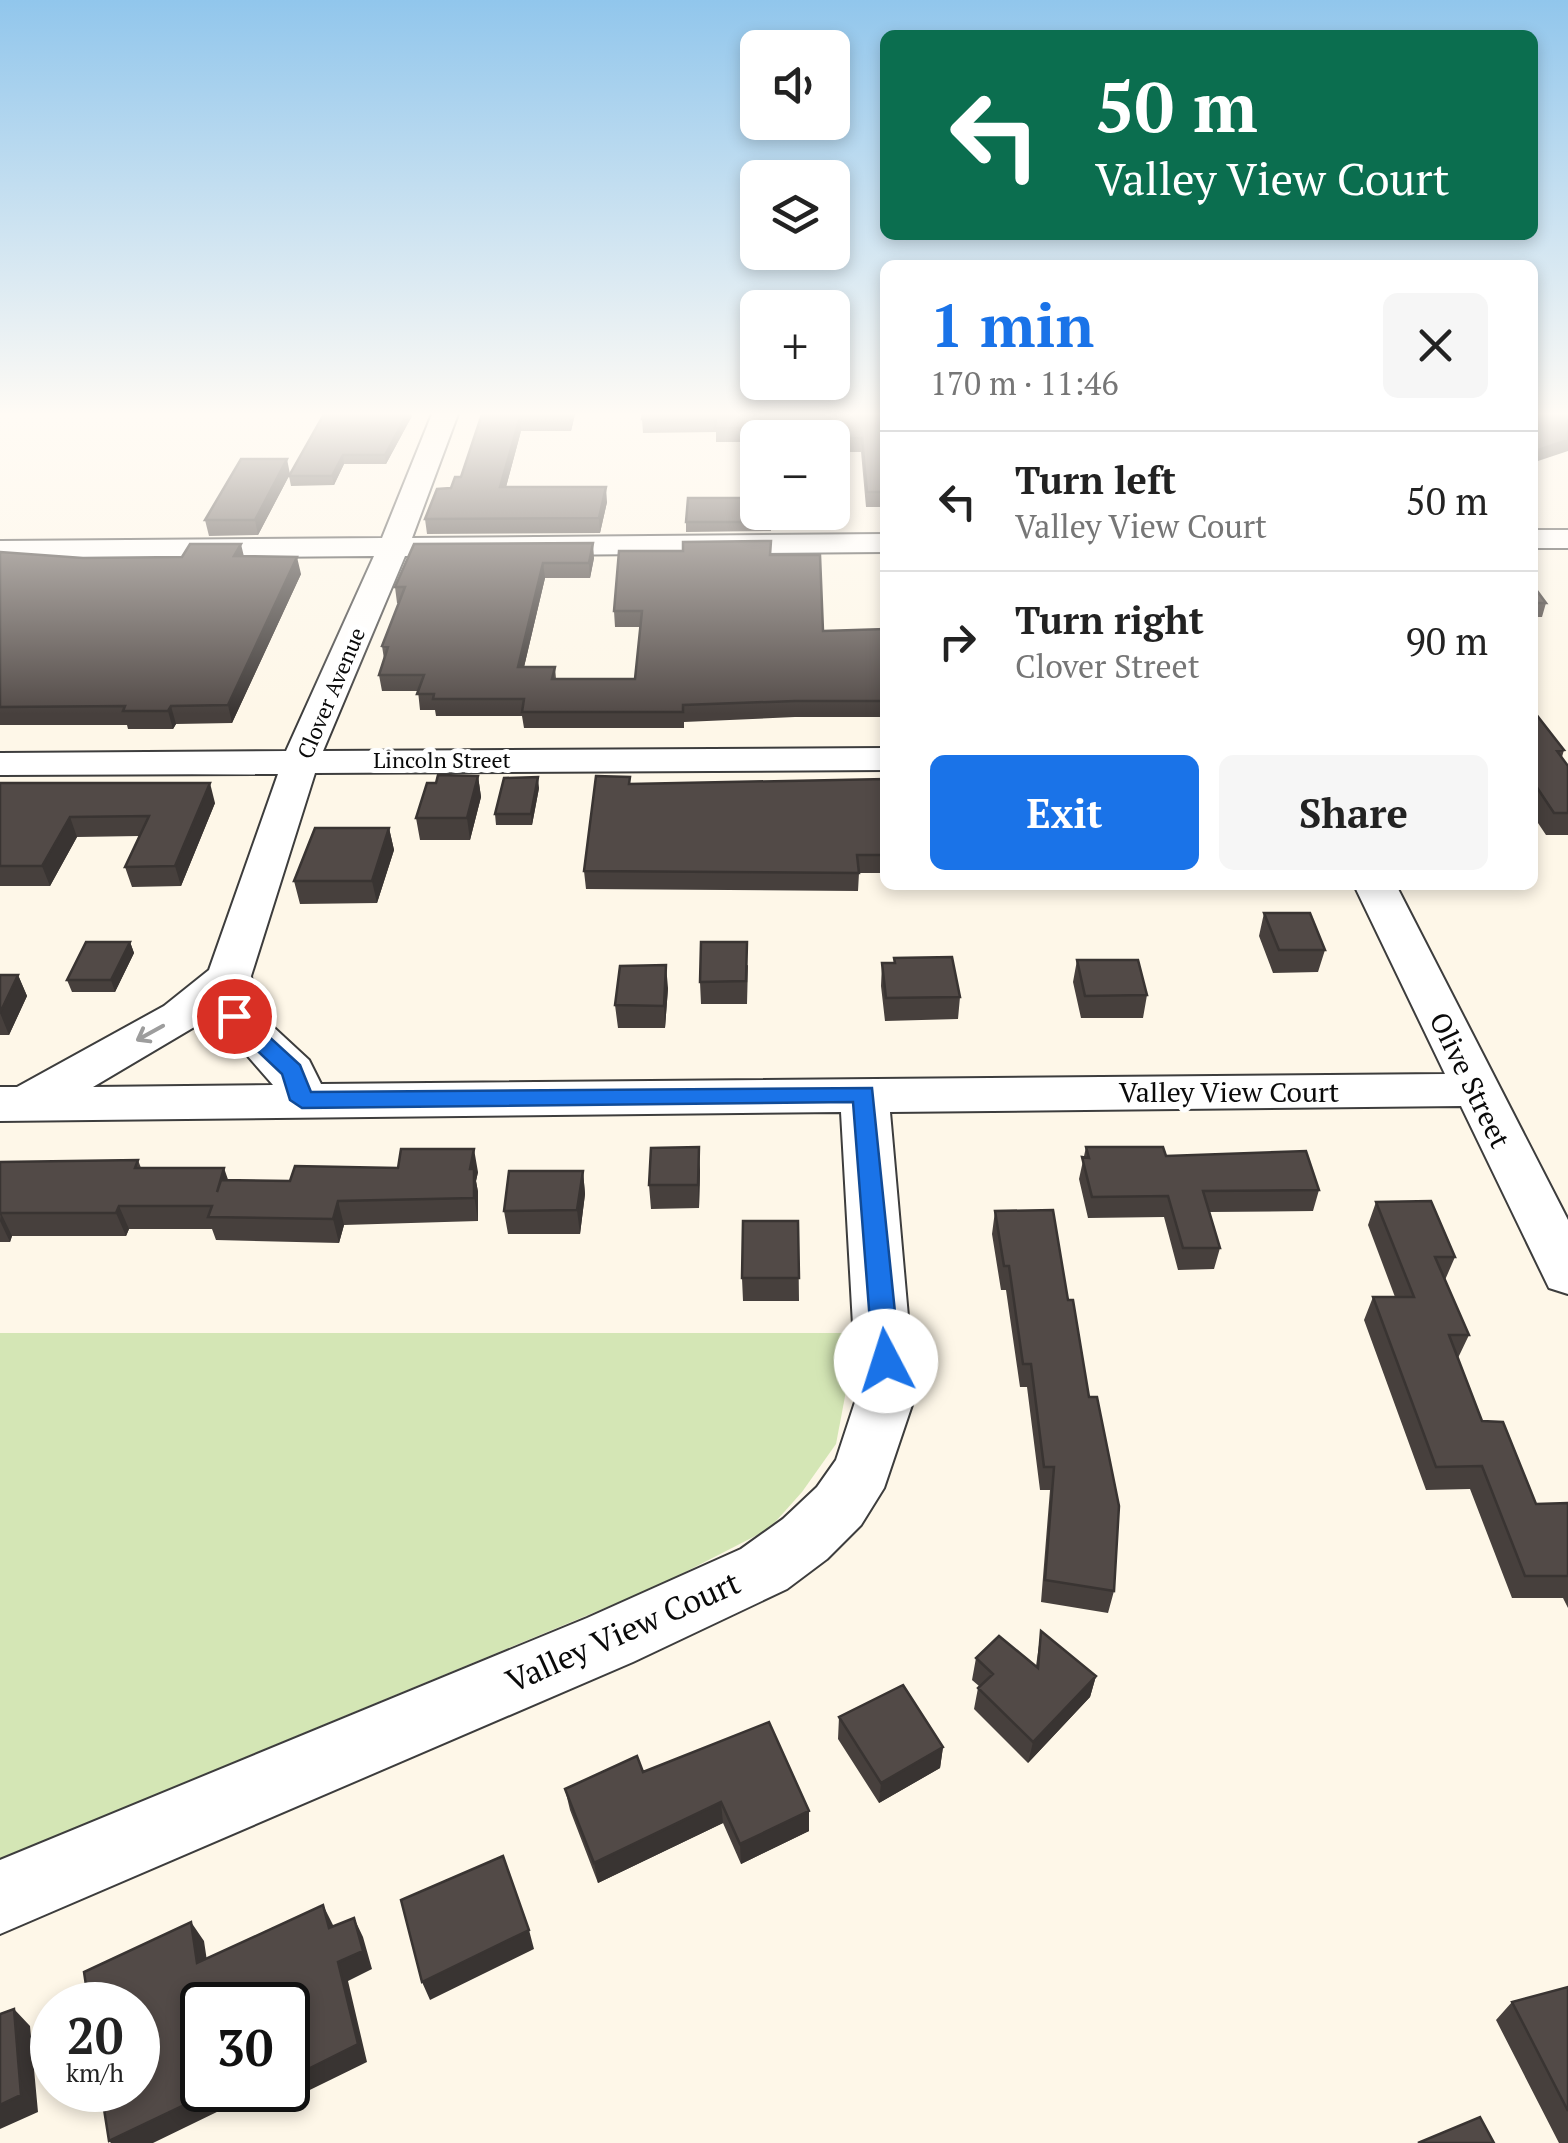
<!DOCTYPE html>
<meta charset="utf-8">
<style>
body{margin:0;font-family:"PT Serif",serif;background:#f6f6f6;color:#222;height:100vh;display:flex;flex-direction:column;font-size:38px;white-space:nowrap}
*{box-sizing:border-box;margin:0}
p{font-size:32px;color:#767676}
.icon{flex:none;width:55px;height:55px;fill:none;stroke:currentColor;stroke-width:2;stroke-linecap:round;stroke-linejoin:round}
.map{position:relative;flex:1;overflow:hidden}
.panel{position:absolute;left:880px;top:260px;width:658px;height:630px;display:flex;flex-direction:column;background:#fff;border-radius:15px;box-shadow:0 5px 15px #0003}
.panel>*{flex:none}
.top-card{position:absolute;left:880px;top:30px;width:658px;height:210px;border-radius:15px;box-shadow:0 5px 15px #0003;background:#0b6e4f;color:#fff;overflow:hidden}
.controls{position:absolute;left:740px;top:30px;display:grid;gap:20px}
.controls a{display:grid;place-items:center;width:110px;height:110px;border-radius:15px;background:#fff;box-shadow:0 5px 15px #0003;font-size:50px}
.speed{position:absolute;left:30px;top:1982px;display:flex;gap:20px;font-size:50px;font-weight:700;text-align:center}
.speed>*{display:grid;place-content:center;width:130px;height:130px;border-radius:50%;background:#fff;box-shadow:0 5px 15px #0003;line-height:1}
.speed small{font-size:25px;font-weight:400}
.speed .limit{border:5px solid #111;border-radius:15px;background:#fff;color:#111}
.pin{position:absolute;display:grid;place-items:center;width:85px;height:85px;color:#fff;margin:-42px;border:5px solid #fff;border-radius:50%;box-shadow:0 2px 10px #0007}
.me{position:absolute;width:110px;margin:-55px;rotate:355deg;stroke-linejoin:round;filter:drop-shadow(0 0 8px #0008)}
.turn{display:flex;align-items:center;gap:35px;height:210px;padding:0 50px;font-size:45px}
.turn .icon{width:130px;height:130px;stroke-width:2.5}
.turn b{display:block;font-size:70px;line-height:85px}
.round{display:grid;place-items:center;flex:none;width:105px;height:105px;border-radius:15px;background:#f6f6f6}
.head{display:flex;align-items:center;justify-content:space-between;height:170px;padding:0 50px}
h1{font-size:60px;font-weight:800;line-height:75px;color:#1a73e8}
.primary-button{display:flex;gap:20px;margin-top:auto;padding:20px 50px}
.primary-button a{flex:1;height:115px;border-radius:15px;background:#1a73e8;color:#fff;font-size:40px;font-weight:800;line-height:115px;text-align:center}
.primary-button a+a{background:#f6f6f6;color:#222}
ul{padding:0;list-style:none}
li{display:flex;align-items:center;gap:30px;height:140px;padding:0 50px;border-top:2px solid #e0e0e0}
li div{flex:1}
li b{display:block;font-size:38px}
li em{font-style:normal}
.map>svg:first-child{display:block}
.green{fill:#d4e6b5}
.lines{fill:none;stroke-linecap:round;stroke-linejoin:round}
.street-casing{stroke:#3d3d3d;stroke-width:4}
.street{fill:#fff;fill-rule:evenodd}
.wall{fill:#47403d}
.shaded-wall{fill:#393432}
.building{fill:#524a47;stroke:#393432;stroke-width:2.5}
.oneway{stroke:#9d9d9d}
.route{fill:#1a73e8;stroke:#114b97;stroke-width:2.5}
.labels{text-anchor:middle;stroke-width:10;stroke-linejoin:round;paint-order:stroke}
.far-street-label{font-size:22px;fill:#0a0a0a;stroke:#fff}
.street-label{font-size:28px;fill:#0a0a0a;stroke:#fff}
.near-street-label{font-size:32px;fill:#0a0a0a;stroke:#fff}
</style>
<div class="map">
<svg width="1568" height="2143" viewBox="0 0 1568 2143">
<rect width="100%" height="100%" fill="#fef7e8"/>
<path class="green" d="M0 1333H857L836 1444 802 1492 769 1529 658 1586 0 1859Z"/>
<g class="lines">
<defs>
<path id="street" d="M432 414H458L412 538 885 534V552L405 556 323 751 885 748V770L315 773 251 976 256 1011 309 1060 321 1084 1445 1074 1354 885H1396L1568 1220V1294L1549 1288 1461 1106 890 1112 915 1396 884 1488 861 1525 827 1559 787 1589 633 1662 0 1934V1860L587 1618 741 1549 783 1519 817 1487 836 1460 857 1396 841 1112 0 1121V1087H17L164 1006 209 970 278 774 0 775V753L286 751 374 556 0 559V541L382 538ZM211 1014 273 1085 93 1087 196 1026Z
M1532 530H1568V548H1532Z"/>
</defs>
<use href="#street" class="street-casing"/>
<use href="#street" class="street"/>
</g>
<path class="wall" d="M413 414 386 464H344L334 485 291 486 289 476Z
M482 414H575L571 431H521L506 487 607 502 600 533 427 534 425 519 461 477Z
M885 414V507H866L861 452H832V438H758V494H743L744 442H716V432L643 433 642 419Z
M290 474 258 535 209 536 205 520Z
M771 512V531L686 532V522Z
M414 544 594 558 590 578H545L524 667H555L556 679H635L640 627H615L614 611 770 555 823 631 885 629V717H795L684 722V728H524L522 716H436L435 710H420L418 691H382L379 675 384 659 382 646 399 603H397L395 587Z
M0 552 83 558 244 556 301 574 232 723 176 724 173 729H128L127 725H0Z
M1532 584 1546 603 1542 617H1532Z
M1532 709 1564 750 1562 757 1568 766V835H1546L1532 814Z
M478 776 481 797 470 840H420L416 818Z
M885 779V873H859L858 891 586 889 584 871 631 784Z
M0 783 215 803 181 886 132 887 125 867 140 836 77 837 50 886H0Z
M539 788 532 825H496L495 814Z
M389 828 394 850 377 903 300 904 294 881Z
M1124 885H1161L1160 890H1125Z
M1264 913 1325 950 1318 972 1273 973 1259 936Z
M130 942 134 953 115 992H72L67 980Z
M894 958 960 997 958 1019 885 1021 881 986 882 963H894Z
M1077 960 1147 995 1143 1018H1081L1073 982Z
M748 965 747 1004H701L700 982Z
M0 975H18L27 996 9 1035H0Z
M668 988 665 1028H618L615 1005Z
M1086 1147 1166 1156 1319 1190 1313 1211 1209 1212 1220 1248 1214 1269 1178 1270 1164 1217 1088 1218 1079 1179Z
M138 1160 141 1168 228 1180 290 1181 478 1172 476 1181 478 1192V1221L344 1225 339 1243 216 1240 212 1229H129L126 1236H12L10 1242H0V1162Z
M700 1170 699 1208 651 1209 649 1185Z
M583 1171 585 1194 580 1234H508L504 1211Z
M1376 1202 1455 1257 1445 1280 1469 1335 1458 1358 1482 1421 1536 1504 1568 1503V1608L1563 1598H1512L1470 1489 1426 1490 1364 1320 1373 1297H1395L1368 1225Z
M995 1211 1114 1591 1108 1613 1041 1602 1050 1490H1040L1027 1387H1020L1006 1290H1001L992 1234Z
M798 1221 799 1301H743L742 1278Z
M1041 1631 1096 1676 1090 1697 1028 1763 974 1709 978 1688 979 1686 972 1680 976 1658 1036 1666Z
M839 1717 943 1747 940 1768 879 1803 838 1739Z
M643 1772 809 1831 741 1864 723 1823 598 1883 570 1810 565 1789Z
M1568 1987V2143H1559L1496 2020 1512 2002Z"/>
<path class="shaded-wall" d="M407 414H413L386 464 385 455Z
M570 414H575L571 431 570 417Z
M520 417 521 431 502 502 500 487Z
M1568 440V451L1532 463V452Z
M343 455 344 464 334 485 332 476Z
M287 459 290 474 258 535 255 520Z
M606 487 607 502 600 533 599 518Z
M593 543 594 558 590 578 589 563Z
M241 544 245 561 234 556Z
M297 557 301 574 232 723 228 705Z
M543 563 545 578 520 684 518 667Z
M171 706 176 724 173 729 168 711Z
M478 776 481 797 470 840 467 818Z
M538 777 539 788 532 825 531 814Z
M210 783 215 803 181 886 175 866Z
M70 817 77 837 50 886 42 866Z
M389 828 394 850 377 903 372 881Z
M130 942 134 953 115 992 111 980Z
M666 965 668 988 665 1028 664 1006Z
M18 975 27 996 9 1035 0 1013Z
M699 1147 700 1170 699 1208 698 1185Z
M474 1149 478 1172 476 1181 478 1192V1221L470 1169Z
M224 1168 232 1191 217 1192Z
M583 1171 585 1194 580 1234 577 1210Z
M338 1201 344 1225 339 1243 333 1219Z
M119 1206 129 1229 126 1236 116 1213Z
M1 1213 12 1236 10 1242 0 1221Z
M1096 1676 1090 1697 1028 1763 1033 1742Z
M943 1747 940 1768 879 1803 881 1783Z
M721 1802 723 1823 598 1883 594 1863Z
M809 1811V1831L741 1864 740 1844Z
M323 1905 333 1925 338 1947 329 1928Z
M354 1918 363 1937 372 1969 348 1981 367 2062 277 2106 265 2090H288V2079Z
M191 1922 204 1941 210 1981 197 1963Z
M529 1930 534 1949 430 2000 422 1982Z
M14 2009 30 2026 38 2112 0 2129V2105Z
M216 2090H262L153 2143H111L109 2141Z"/>
<path class="building" d="M324 414H407L385 455H343L332 476H289Z
M482 414H570V417H520L500 487H606L599 518 425 519 437 489 451 488 455 477H461Z
M643 414H885V492H867L862 438H758V480H743L744 428H715L716 419H642Z
M1532 414H1568V440L1532 452Z
M241 459H287L255 520H205Z
M688 498H758V512H771V522H686Z
M771 541 770 555H820L823 631 885 629V701H795L683 705V712H522L524 699H433L434 694H417L424 675H379L388 647 382 646 405 587H395L414 544 593 543 589 563H543L518 667H555L552 679H635L642 611H614L619 551H683V542Z
M190 544H241L234 556 297 557 228 705 171 706 168 711H123L125 706 0 707V552L83 558 182 557Z
M1532 584 1546 603H1532Z
M1532 709 1564 750 1557 751 1568 766V813H1554L1532 780Z
M438 775 478 776 467 818H416L427 783H436Z
M596 776 630 777 629 784 885 779V855H857L859 873 584 871Z
M538 777 531 814H495L504 778Z
M0 783H210L175 866 125 867 149 816 70 817 42 866H0Z
M315 828H389L372 881H294Z
M1264 913H1310L1325 950H1279Z
M86 942H130L111 980H67Z
M701 942H747L746 981 700 982Z
M952 957 960 997 886 998 882 963H895L894 958Z
M1077 960H1138L1147 995 1085 996Z
M666 965 664 1006 615 1005 620 966Z
M0 975H18L0 1013Z
M699 1147 698 1185H649L651 1148Z
M1086 1147H1163L1166 1156 1306 1151 1319 1190 1203 1191 1220 1248H1183L1168 1196 1092 1197 1082 1157 1089 1158Z
M401 1149H474L470 1169H474V1198L338 1201 333 1219 208 1217 212 1206H119L116 1213H1L0 1215V1162L138 1160 135 1168H224L217 1192 221 1180 290 1181 295 1166 398 1168Z
M509 1171H583L577 1210 504 1211Z
M1431 1201 1455 1257H1435L1469 1335H1449L1482 1421 1503 1422 1536 1504 1568 1503V1576H1525L1482 1466 1436 1467 1373 1297H1414L1376 1202Z
M1053 1210 1068 1300H1073L1089 1397H1097L1119 1506 1114 1591 1045 1580 1054 1467H1044L1031 1364H1023L1009 1266H1004L995 1211Z
M743 1221H798L799 1278H742Z
M1041 1631 1096 1676 1033 1742 978 1688 993 1674 976 1658 999 1636 1038 1668Z
M903 1685 943 1747 881 1783 839 1717Z
M769 1722 809 1811 740 1844 721 1802 594 1863 565 1789 637 1756 643 1772Z
M503 1856 529 1930 422 1982 401 1900Z
M323 1905 329 1928 354 1918 363 1951 338 1962 358 2044 288 2079V2005H202V2090H216L109 2141 101 2090H138V2005H89L84 1972 191 1922 197 1963Z
M1568 1987V2111L1512 2002Z
M14 2009 21 2095 0 2105V2014Z
M1480 2117 1494 2143H1418Z"/>
<defs><path id="oneway-shaft" d="M-6 0H5M1.5-3L5.5 0L1.5 3" fill="none" stroke-width="1.6" stroke-linecap="round" stroke-linejoin="round" transform="scale(2.5)"/></defs>
<use class="oneway" href="#oneway-shaft" transform="translate(150 1033) rotate(151)"/>
<linearGradient id="sky" x2="0" y2="1"><stop stop-color="#91c6ec"/><stop offset="0.58" stop-color="#fffbf5"/><stop offset="1" stop-color="#fffbf5" stop-opacity="0"/></linearGradient>
<rect width="1568" height="714" fill="url(#sky)"/>
<path class="route" d="M234 1009 241 1011 300 1065 311 1092 872 1088 900 1361 896 1369 886 1372 877 1369 873 1361 853 1102 302 1108 290 1100 282 1074 226 1021 223 1016Z"/>
<g class="labels">
<g class="far-street-label">
<text transform="translate(331 693) rotate(-67)" y="8">Clover Avenue</text>
<text x="442" y="768">Lincoln Street</text>
</g>
<g class="street-label">
<text transform="translate(1470 1080) rotate(64)" y="10">Olive Street</text>
<text x="1229" y="1102">Valley View Court</text>
</g>
<g class="near-street-label">
<text transform="translate(623 1632) rotate(-24)" y="11">Valley View Court</text>
</g>
</g>
</svg>
<div class="controls">
<a><svg class="icon" aria-label="sound" viewBox="0 0 24 24"><path d="M4 9h4l5-4v14l-5-4H4zM17 9q2 3 0 6"/></svg></a>
<a><svg class="icon" aria-label="layers" viewBox="0 0 24 24"><path d="M12 4l9 5-9 5-9-5zM3 14l9 5 9-5"/></svg></a>
<a>+</a>
<a>−</a>
</div>
<div class="speed"><div>20<small>km/h</small></div><div class="limit">30</div></div>
<div class="pin" style="left:234px;top:1016px;background:#d93025"><svg class="icon" aria-label="arrive" viewBox="0 0 24 24"><path d="M6 21V4h12l-3 4 3 4H6"/></svg></div>
<svg class="me" style="left:886px;top:1361px" viewBox="-20 -20 40 40"><circle r="19" fill="#fff"/><path d="M0-13L10 11 0 6-10 11z" fill="#1a73e8"/></svg>
<div class="top-card">
<div class="turn"><svg class="icon" aria-label="left" viewBox="0 0 24 24"><path d="M17 20v-9H6M10 6l-5 5 5 5"/></svg><div><b>50 m</b>Valley View Court</div></div>
</div>
<section class="panel">
<div class="head"><div><h1>1 min</h1><p>170 m · 11:46</p></div><a class="round"><svg class="icon" aria-label="close" viewBox="0 0 24 24"><path d="M6 6l12 12M18 6L6 18"/></svg></a></div>
<ul>
<li><svg class="icon" aria-label="left" viewBox="0 0 24 24"><path d="M17 20v-9H6M10 6l-5 5 5 5"/></svg><div><b>Turn left</b><p>Valley View Court</p></div><em>50 m</em></li>
<li><svg class="icon" aria-label="right" viewBox="0 0 24 24"><path d="M7 20v-9h11M14 6l5 5-5 5"/></svg><div><b>Turn right</b><p>Clover Street</p></div><em>90 m</em></li>
</ul>
<div class="primary-button"><a>Exit</a><a>Share</a></div>
</section>
</div>
